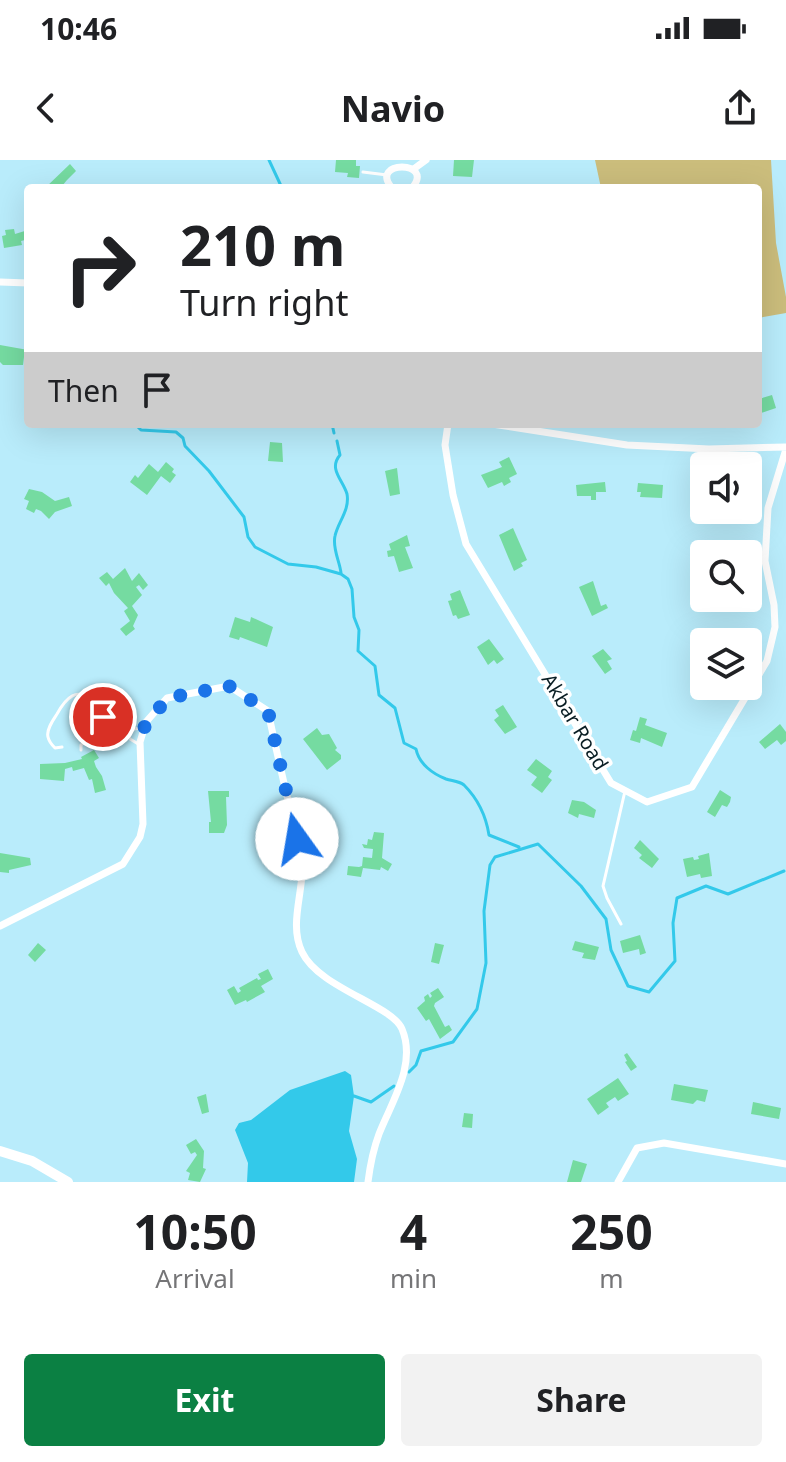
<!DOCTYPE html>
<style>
body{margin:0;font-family:"Noto Sans",sans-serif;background:#f2f2f2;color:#202124;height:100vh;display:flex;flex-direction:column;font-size:30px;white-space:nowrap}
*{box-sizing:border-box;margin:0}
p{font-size:26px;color:#757577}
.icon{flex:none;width:44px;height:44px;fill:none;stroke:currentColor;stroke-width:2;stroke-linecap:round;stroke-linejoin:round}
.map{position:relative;height:1022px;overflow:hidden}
.side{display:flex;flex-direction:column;background:#fff;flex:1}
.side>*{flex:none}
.top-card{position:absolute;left:24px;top:24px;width:738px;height:244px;border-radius:8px;box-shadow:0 8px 32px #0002;background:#fff;color:#202124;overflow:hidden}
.buttons{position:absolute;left:690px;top:292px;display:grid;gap:16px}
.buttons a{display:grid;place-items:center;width:72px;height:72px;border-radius:8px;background:#fff;box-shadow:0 8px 32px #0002;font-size:40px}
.pin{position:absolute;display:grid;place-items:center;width:68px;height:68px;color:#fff;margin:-34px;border:4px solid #fff;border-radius:50%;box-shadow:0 2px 8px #0007}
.me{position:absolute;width:88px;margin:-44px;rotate:347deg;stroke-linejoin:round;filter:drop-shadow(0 0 6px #0008)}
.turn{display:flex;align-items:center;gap:28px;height:168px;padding:0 24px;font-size:36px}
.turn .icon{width:104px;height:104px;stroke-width:2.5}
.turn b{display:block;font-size:56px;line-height:68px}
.then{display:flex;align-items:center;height:76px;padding:0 24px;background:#0003;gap:16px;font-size:30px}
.eta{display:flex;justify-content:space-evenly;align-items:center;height:136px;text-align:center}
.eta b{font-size:48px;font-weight:700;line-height:56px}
.button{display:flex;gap:16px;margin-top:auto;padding:16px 24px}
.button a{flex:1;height:92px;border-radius:8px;background:#0b8043;color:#fff;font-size:32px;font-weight:700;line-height:92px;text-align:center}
.button a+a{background:#f2f2f2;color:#202124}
.status{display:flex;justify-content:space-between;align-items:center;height:56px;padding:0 40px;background:#fff;direction:ltr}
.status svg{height:22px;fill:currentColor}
header{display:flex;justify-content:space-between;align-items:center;height:104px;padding:0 24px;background:#fff;font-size:36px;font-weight:700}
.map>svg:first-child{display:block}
.green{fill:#cbbd7c}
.water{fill:#33c9ea}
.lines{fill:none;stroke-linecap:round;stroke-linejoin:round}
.stream{stroke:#33c9ea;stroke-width:3}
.building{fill:#75dba1}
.lane{stroke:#fff;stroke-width:3}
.street{stroke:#fff;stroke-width:7}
.secondary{stroke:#fff;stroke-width:10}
.route{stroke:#1a73e8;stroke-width:14;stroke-dasharray:0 25.2}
.labels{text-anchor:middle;stroke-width:7;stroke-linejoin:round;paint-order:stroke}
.street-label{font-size:20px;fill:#091d23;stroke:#fff}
</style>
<div class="status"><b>10:46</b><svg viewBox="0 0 49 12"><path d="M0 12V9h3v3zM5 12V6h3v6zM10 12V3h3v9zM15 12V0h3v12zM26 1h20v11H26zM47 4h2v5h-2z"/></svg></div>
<header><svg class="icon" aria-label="back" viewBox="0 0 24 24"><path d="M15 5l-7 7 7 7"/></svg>Navio<svg class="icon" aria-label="share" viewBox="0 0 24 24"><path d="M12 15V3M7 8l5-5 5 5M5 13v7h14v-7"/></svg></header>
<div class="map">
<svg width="786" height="1022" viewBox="0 0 786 1022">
<rect width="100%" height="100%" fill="#b9ecfb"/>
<path class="green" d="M595 0H771L776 83 786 137V153L758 158V28H601Z"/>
<path class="water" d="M345 911 351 915 354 936 349 971 357 999 354 1022H247L248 1003 235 970 239 963 251 960 290 930Z"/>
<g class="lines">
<path class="stream" d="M269 0 282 28
M135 264 141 270 176 272 183 278 185 286 209 311 244 357 248 377 255 387 288 404 316 407 341 414 348 419 352 429 354 457 359 470 358 491 375 506 379 535 395 548 404 583 416 589C419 604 433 614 446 619 452 621 459 621 464 625 478 639 486 656 489 675L519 687
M332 264 334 273
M337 281 340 295C328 309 343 320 347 334 350 350 338 362 335 376 332 388 340 402 341 413
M409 912 416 905 421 891 453 882 477 849 486 803 484 751 490 705 495 697 538 684 581 726 606 759 611 790 628 826 649 832 675 801 673 763 677 738 706 726 728 734 784 711
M354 936 371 942 394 926"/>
</g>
<path class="building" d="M336 0H356V6H360L359 18 347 17 348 13 335 12Z
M454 0H474L472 17 453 16Z
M70 4 76 11 67 20 62 26 63 28H45Z
M14 69 15 74 28 70V86L25 80 21 81 22 85 4 88 2 76 6 75 5 70Z
M0 185 28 190V198L24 197 23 205H3L0 202Z
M772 235 776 248 758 254 759 239Z
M270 282 282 283 283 302 268 301Z
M509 297 517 314 509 318 511 322 504 326 502 322 488 328 481 315 502 307 499 302Z
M166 302 174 309 172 312 176 315 170 323 161 316 147 335 130 322 135 315 138 318 149 304 158 312Z
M397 308 400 334 390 336 385 311Z
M605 322 606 332H596V340H591V336H577L576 325Z
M638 323 663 325 662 338 640 337 641 332H637Z
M29 329 42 332 55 341 69 337 72 346 55 352 49 359 41 351 36 349 34 353 26 349 29 341 24 339Z
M513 368 527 400 521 403 523 406 514 411 499 375Z
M407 375 410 386 405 387 413 408 399 412 394 396 388 397 387 391 391 390 389 384Z
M125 408 132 421 139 413 148 425 143 430 139 425 136 427 142 435 132 446 138 455 133 466 135 469 126 476 120 469 130 461 124 451 128 448 114 433 109 423 106 426 99 418 107 412 113 419Z
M593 421 601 446 606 444 608 448 592 456 579 427Z
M460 430 470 455 458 459 456 455 453 456 448 441 452 440 450 434Z
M235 457 250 462 251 457 273 467 267 487 240 477 239 480 229 477Z
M489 479 504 499 497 504 494 500 488 505 477 487Z
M603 489 612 499 607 501 612 509 605 514 592 496Z
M693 509a6 6 0 1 1 12 0a6 6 0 1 1-12 0Z
M503 545 517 567 505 574 494 560 499 556 495 550Z
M640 557 647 559 645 565 667 573 662 587 641 578 640 583 630 580 633 570 636 571Z
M780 564 786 572V581L781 585 777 580 765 589 759 582Z
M317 568 322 575 329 574 337 588 335 590 341 595V599L327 610 303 579Z
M94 590 99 598 94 601 96 607 102 616 106 630 95 633 92 619 89 620 84 608 73 611 72 607 65 609 64 621 40 619V604L65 603 82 599 81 597Z
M536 599 552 611 548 617 552 620 542 633 531 625 537 617 527 610Z
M720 630 731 637 730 642 727 647 722 645 715 657 707 652Z
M208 631H229V637H226L227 665 224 673H209V662H211Z
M572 640 584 642 596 650 594 658 579 654 578 658 568 653Z
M374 672 384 673 382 698 392 704 388 711 381 707 380 710 363 708 361 717 347 715 348 706 359 707 362 706 363 697 372 698 373 689 364 688 362 684 367 685 368 679 372 680Z
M640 680 659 699 652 708 639 698 642 695 634 688Z
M0 693 30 698 31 705 9 710V713L0 712Z
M709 693 712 716 701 718 700 714 687 717 683 699 693 697 694 700 699 699 698 696Z
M640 775 646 793 640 795 639 789 623 793 620 781Z
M575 781 599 787 595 800 582 798 584 793 572 790Z
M38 783 46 790 35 802 28 795Z
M435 783 444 785 439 804 431 802Z
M268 809 273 819 261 826 265 832 247 842 246 840 235 845 227 830 234 826 238 833 241 831 239 828 257 818 258 820 261 819 258 814Z
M438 828 444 837 435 843 434 846 445 867 449 865 452 870 440 879 429 859 426 861 417 848 425 841 424 837 428 834 430 838 432 836 430 833Z
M627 893 637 907 631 911 625 902 627 901 624 895Z
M618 918 629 934 618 941 615 937 606 943 609 947 598 955 587 939Z
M674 924 708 930 705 942 697 940 693 944 671 940Z
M206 934 209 952 202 954 197 937Z
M753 942 781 948 779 959 751 954Z
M464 953 473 954 472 968 462 967Z
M196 979 204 991 203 1008 206 1009 200 1022 188 1020 190 1013 186 1011 197 995 195 992 191 994 186 985Z
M573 1000 587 1004 581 1022H567Z"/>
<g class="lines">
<path class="lane" d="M363 12 387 15
M127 571 130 579 140 585
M62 587 55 588C52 585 49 582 48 577 46 570 53 560 57 554 80 512 97 546 112 572L141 568
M81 590V585L92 576 112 572
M621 764 607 738 603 726 625 631"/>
<path class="street" d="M415 8 426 0
M392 28C368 0 436 0 412 28
M0 122 28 123
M448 264 445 285 453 335 466 384 611 623 647 642 692 627 767 501 775 467 774 445 765 401 768 348 786 289
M492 264 627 285 709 289 786 287
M0 766 123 704 140 677 143 664 140 582 146 562 167 538 229 526 268 551C275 585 283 619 291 653 296 672 303 693 302 713 301 739 290 767 302 792 319 828 392 845 402 869 417 905 391 943 379 974 373 990 370 1006 368 1022
M618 1022 637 988 664 983 786 1004"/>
<path class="secondary" d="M0 991 32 1001 68 1022"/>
</g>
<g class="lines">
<path class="route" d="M103 557 112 572 145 567 167 538 229 526 268 551 297 679"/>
</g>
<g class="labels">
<g class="street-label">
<text transform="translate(575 562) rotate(59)" y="7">Akbar Road</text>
</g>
</g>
</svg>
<div class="buttons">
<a><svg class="icon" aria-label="sound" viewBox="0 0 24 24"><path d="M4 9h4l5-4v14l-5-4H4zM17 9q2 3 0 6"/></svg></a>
<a><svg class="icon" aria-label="search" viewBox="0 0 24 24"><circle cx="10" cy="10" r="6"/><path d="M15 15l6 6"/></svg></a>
<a><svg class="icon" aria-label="layers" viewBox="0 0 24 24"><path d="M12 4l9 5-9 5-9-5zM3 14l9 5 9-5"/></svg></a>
</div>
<div class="pin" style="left:103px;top:557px;background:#d93025"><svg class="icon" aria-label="arrive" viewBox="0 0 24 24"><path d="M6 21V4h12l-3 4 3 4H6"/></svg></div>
<svg class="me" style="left:297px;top:679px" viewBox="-20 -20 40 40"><circle r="19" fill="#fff"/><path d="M0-13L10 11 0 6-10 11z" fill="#1a73e8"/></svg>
<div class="top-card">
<div class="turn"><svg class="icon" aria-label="right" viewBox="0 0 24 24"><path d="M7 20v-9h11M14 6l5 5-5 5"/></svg><div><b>210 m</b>Turn right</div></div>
<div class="then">Then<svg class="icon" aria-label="arrive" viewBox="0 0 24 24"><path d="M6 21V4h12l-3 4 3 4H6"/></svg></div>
</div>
</div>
<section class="side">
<div class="eta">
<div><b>10:50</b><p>Arrival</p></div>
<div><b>4</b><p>min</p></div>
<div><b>250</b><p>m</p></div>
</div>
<div class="button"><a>Exit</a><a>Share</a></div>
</section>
